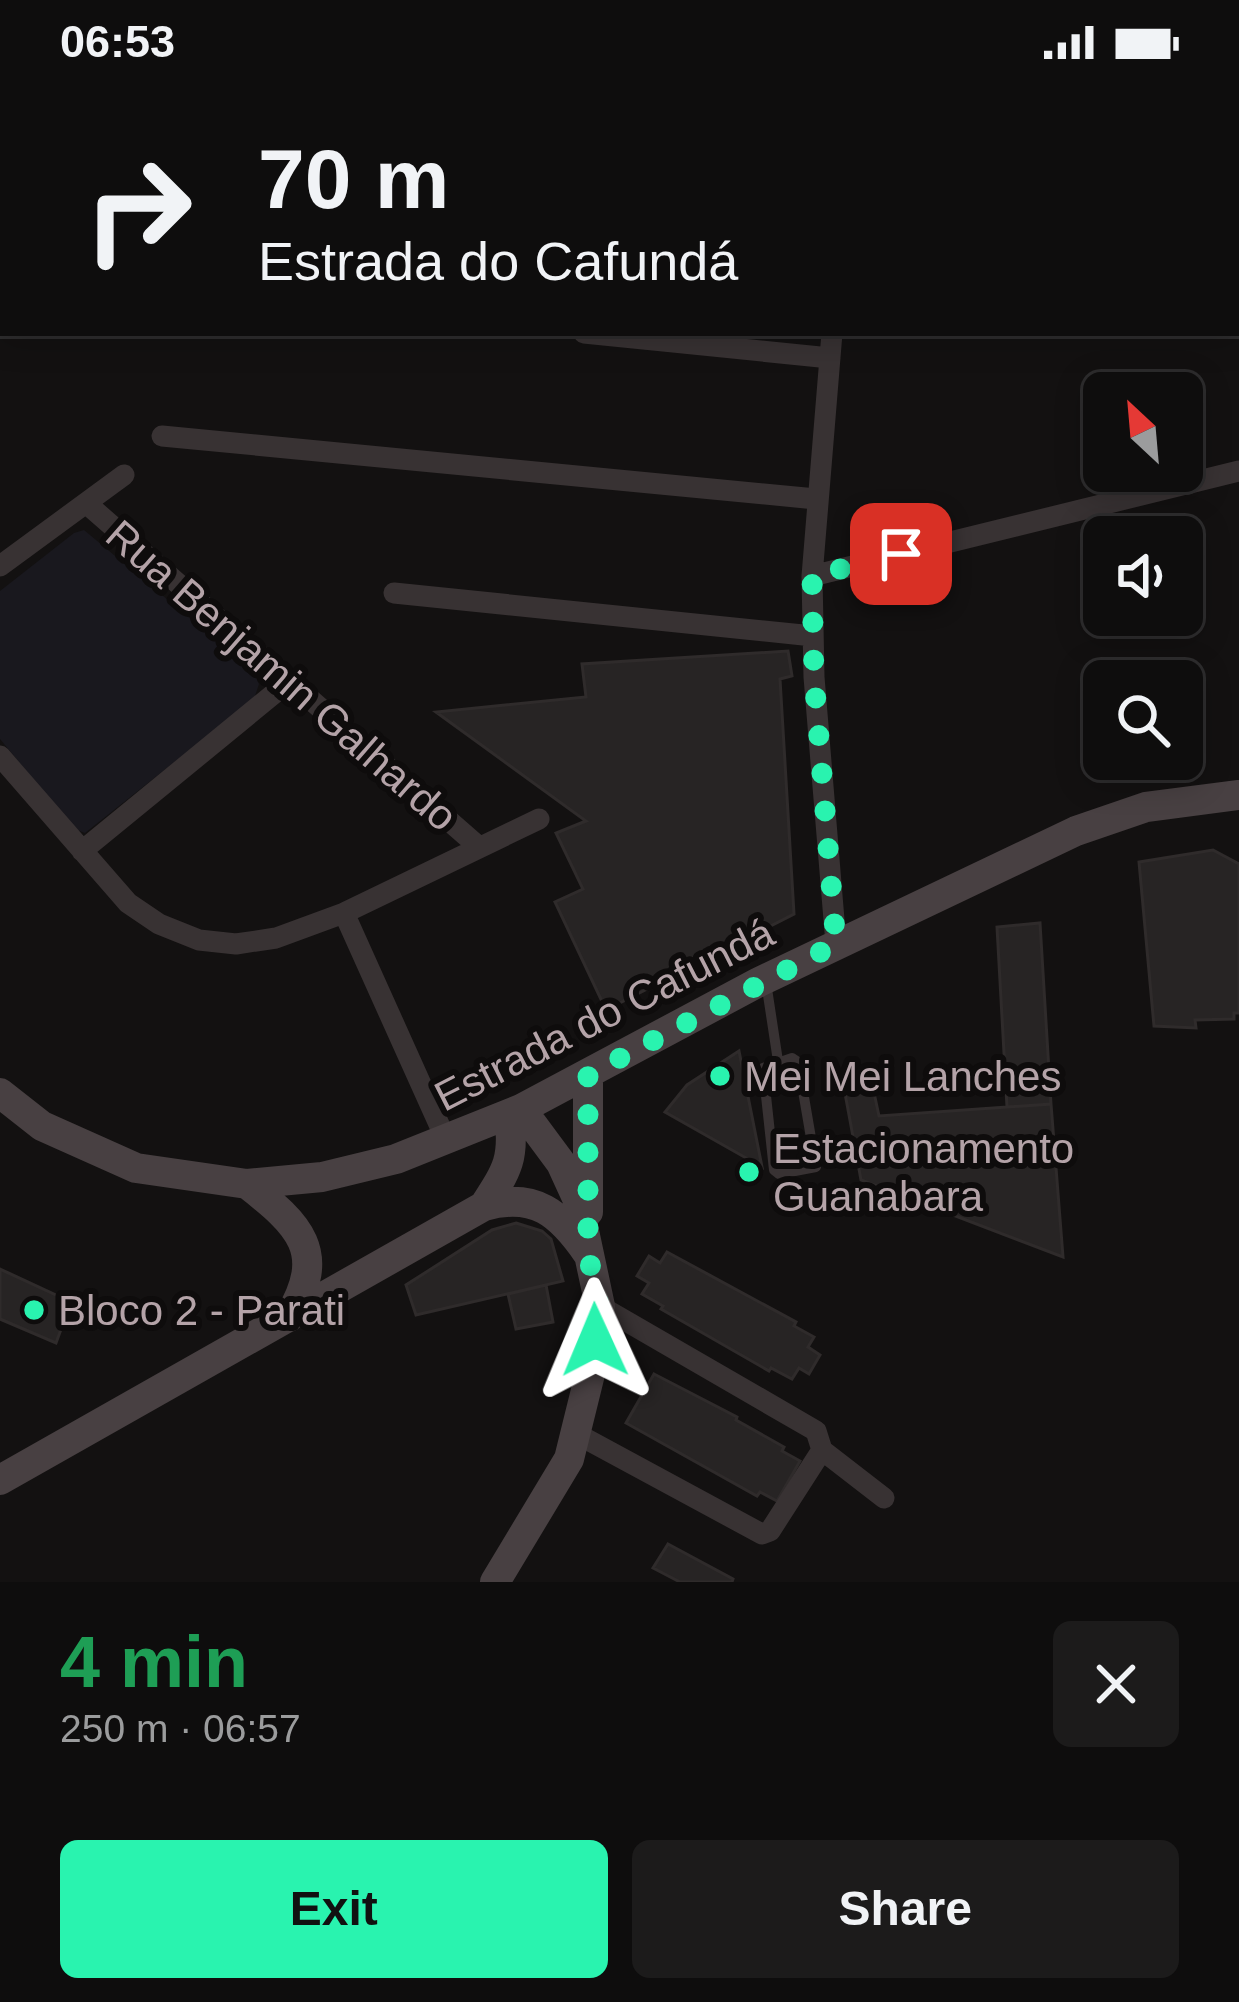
<!DOCTYPE html>
<meta charset="utf-8">
<style>
body{margin:0;font-family:Helvetica,sans-serif;background:#1c1b1b;color:#f1f3f6;height:100vh;display:flex;flex-direction:column;font-size:45px;white-space:nowrap}
*{box-sizing:border-box;margin:0}
p{font-size:39px;color:#9b9c9d}
.icon{flex:none;width:66px;height:66px;fill:none;stroke:currentColor;stroke-width:2;stroke-linecap:round;stroke-linejoin:round}
.map{position:relative;height:1498px;overflow:hidden}
.drawer{display:flex;flex-direction:column;background:#0e0d0d;flex:1}
.drawer>*{flex:none}
.hud{position:absolute;left:0px;top:0px;width:1239px;height:252px;box-shadow:0 6px 30px #0003,0 0 0 3px #2e2d2e;background:#0e0d0d;color:#f1f3f6;overflow:hidden}
.needle{width:78px;rotate:334deg}
.tools{position:absolute;left:1083px;top:288px;display:grid;gap:24px}
.tools a{display:grid;place-items:center;width:120px;height:120px;border-radius:18px;background:#0e0d0d;box-shadow:0 6px 30px #0003,0 0 0 3px #2e2d2e;font-size:60px}
.pin{position:absolute;display:grid;place-items:center;width:102px;height:102px;color:#fff;margin:-51px;border-radius:24px;box-shadow:0 6px 18px #0006}
.me{position:absolute;width:132px;margin:-66px;rotate:359deg;stroke-linejoin:round;filter:drop-shadow(0 0 9px #0008)}
.turn{display:flex;align-items:center;gap:42px;height:252px;padding:0 60px;font-size:54px}
.turn .icon{width:156px;height:156px;stroke-width:2.5}
.turn b{display:block;font-size:84px;line-height:102px}
.round{display:grid;place-items:center;flex:none;width:126px;height:126px;border-radius:18px;background:#1c1b1b}
.headline{display:flex;align-items:center;justify-content:space-between;height:204px;padding:0 60px}
h1{font-size:72px;font-weight:600;line-height:90px;color:#1e9e55}
.action{display:flex;gap:24px;margin-top:auto;padding:24px 60px}
.action a{flex:1;height:138px;border-radius:18px;background:#29f3af;color:#111;font-size:48px;font-weight:600;line-height:138px;text-align:center}
.action a+a{background:#1c1b1b;color:#f1f3f6}
.status{display:flex;justify-content:space-between;align-items:center;height:84px;padding:0 60px;background:#0e0d0d;direction:ltr}
.status svg{height:33px;fill:currentColor}
.map>svg:first-child{display:block}
.green{fill:#19181e}
.building{fill:#272424;stroke:#2f2b2b;stroke-width:3}
.lines{fill:none;stroke-linecap:round;stroke-linejoin:round}
.lane{stroke:#383233;stroke-width:10}
.street{stroke:#383233;stroke-width:21}
.secondary{stroke:#484042;stroke-width:30}
.route{stroke:#29f3af;stroke-width:21;stroke-dasharray:0 37.8}
.poi-dot{fill:#29f3af;stroke:#0e0c0c;stroke-width:4.5}
.labels{text-anchor:middle;stroke-width:12;stroke-linejoin:round;paint-order:stroke}
.street-label{font-size:42px;fill:#b4a3a8;stroke:#0e0c0c}
.poi-label{font-size:42px;fill:#b4a3a8;stroke:#0e0c0c;text-anchor:start}
</style>
<div class="status"><b>06:53</b><svg viewBox="0 0 49 12"><path d="M0 12V9h3v3zM5 12V6h3v6zM10 12V3h3v9zM15 12V0h3v12zM26 1h20v11H26zM47 4h2v5h-2z"/></svg></div>
<div class="map">
<svg width="1239" height="1498" viewBox="0 0 1239 1498">
<rect width="100%" height="100%" fill="#131111"/>
<path class="green" d="M84 446 253 587 259 600 254 615 85 749 74 745 0 655V507L74 449Z"/>
<path class="building" d="M788 567 792 592 780 595 794 830 606 926 555 818 583 805 556 749 586 737 436 628 586 613 582 580Z
M1213 766 1239 780V929H1234V935L1195 936 1196 944 1154 942 1139 778Z
M1040 839 1051 1020 1007 1023 997 843Z
M739 967 762 1083 665 1028 687 1001Z
M870 990 879 1032 1051 1020 1063 1173 861 1096 842 993Z
M516 1139 542 1147 551 1155 563 1197 416 1231 406 1201 492 1146Z
M667 1168 796 1238 794 1242 814 1253 808 1263 820 1271 809 1290 799 1284 792 1295 771 1284 769 1287 661 1225 663 1222 642 1210 649 1199 637 1192 649 1172 660 1179Z
M0 1185 71 1218 56 1259 0 1235Z
M546 1201 553 1238 516 1245 508 1210Z
M654 1290 737 1333 736 1336 784 1363 782 1367 800 1377 777 1417 760 1408 757 1412 626 1339Z
M668 1460 733 1495 732 1498H680L653 1484Z"/>
<g class="lines">
<path class="lane" d="M766 898 778 977
M792 974 798 978 816 1083 779 1090 774 1086 763 984Z"/>
<path class="street" d="M859 3V0
M1236 104 1239 103
M584 249 830 274
M832 249 812 492 814 593 836 860
M162 352 816 415
M86 419 479 763
M0 482 124 391
M812 492 1239 387
M394 509 813 552
M0 672 128 819 159 840 199 856 236 860 276 854 344 829 539 735
M82 767 287 599
M344 829 447 1058
M577 1350 762 1450 770 1447 822 1366 816 1347 600 1222
M822 1366 884 1414"/>
<path class="secondary" d="M588 991V1128
M0 1009 42 1042 136 1084 247 1100 322 1093 396 1075 521 1025 759 898 1076 747 1146 723 1239 711
M247 1100C300 1141 328 1168 289 1233
M484 1122C508 1085 515 1074 509 1030
M0 1396 484 1122C535 1108 560 1129 588 1170
M495 1498 569 1375 590 1290 600 1222 577 1114 561 1079 521 1025"/>
</g>
<g class="lines">
<path class="route" d="M595 1256 599 1222 588 1170V991L836 860 814 593 812 492 901 470"/>
</g>
<g class="poi-dot">
<circle cx="720" cy="992" r="12"/>
<circle cx="749" cy="1088" r="12"/>
<circle cx="34" cy="1226" r="12"/>
</g>
<g class="labels">
<g class="street-label">
<text transform="translate(282 591) rotate(41)" y="15">Rua Benjamin Galhardo</text>
<text transform="translate(604 930) rotate(-27)" y="15">Estrada do Cafundá</text>
</g>
<g class="poi-label">
<text x="744" y="1007">Mei Mei Lanches</text>
<text x="773" y="1079">Estacionamento<tspan x="773" dy="48">Guanabara</tspan></text>
<text x="58" y="1241">Bloco 2 - Parati</text>
</g>
</g>
</svg>
<div class="tools">
<a><svg class="needle" viewBox="-14 -14 28 28"><path d="M0-13l5 13h-10z" fill="#e53935"/><path d="M0 13l5-13h-10z" fill="#9b9c9d"/></svg></a>
<a><svg class="icon" aria-label="sound" viewBox="0 0 24 24"><path d="M4 9h4l5-4v14l-5-4H4zM17 9q2 3 0 6"/></svg></a>
<a><svg class="icon" aria-label="search" viewBox="0 0 24 24"><circle cx="10" cy="10" r="6"/><path d="M15 15l6 6"/></svg></a>
</div>
<div class="pin" style="left:901px;top:470px;background:#d93025"><svg class="icon" aria-label="arrive" viewBox="0 0 24 24"><path d="M6 21V4h12l-3 4 3 4H6"/></svg></div>
<svg class="me" style="left:595px;top:1256px" viewBox="-20 -20 40 40"><path d="M0-17L14 15 0 8-14 15z" fill="#29f3af" stroke="#fff" stroke-width="4"/></svg>
<div class="hud">
<div class="turn"><svg class="icon" aria-label="right" viewBox="0 0 24 24"><path d="M7 20v-9h11M14 6l5 5-5 5"/></svg><div><b>70 m</b>Estrada do Cafundá</div></div>
</div>
</div>
<section class="drawer">
<div class="headline"><div><h1>4 min</h1><p>250 m · 06:57</p></div><a class="round"><svg class="icon" aria-label="close" viewBox="0 0 24 24"><path d="M6 6l12 12M18 6L6 18"/></svg></a></div>
<div class="action"><a>Exit</a><a>Share</a></div>
</section>
